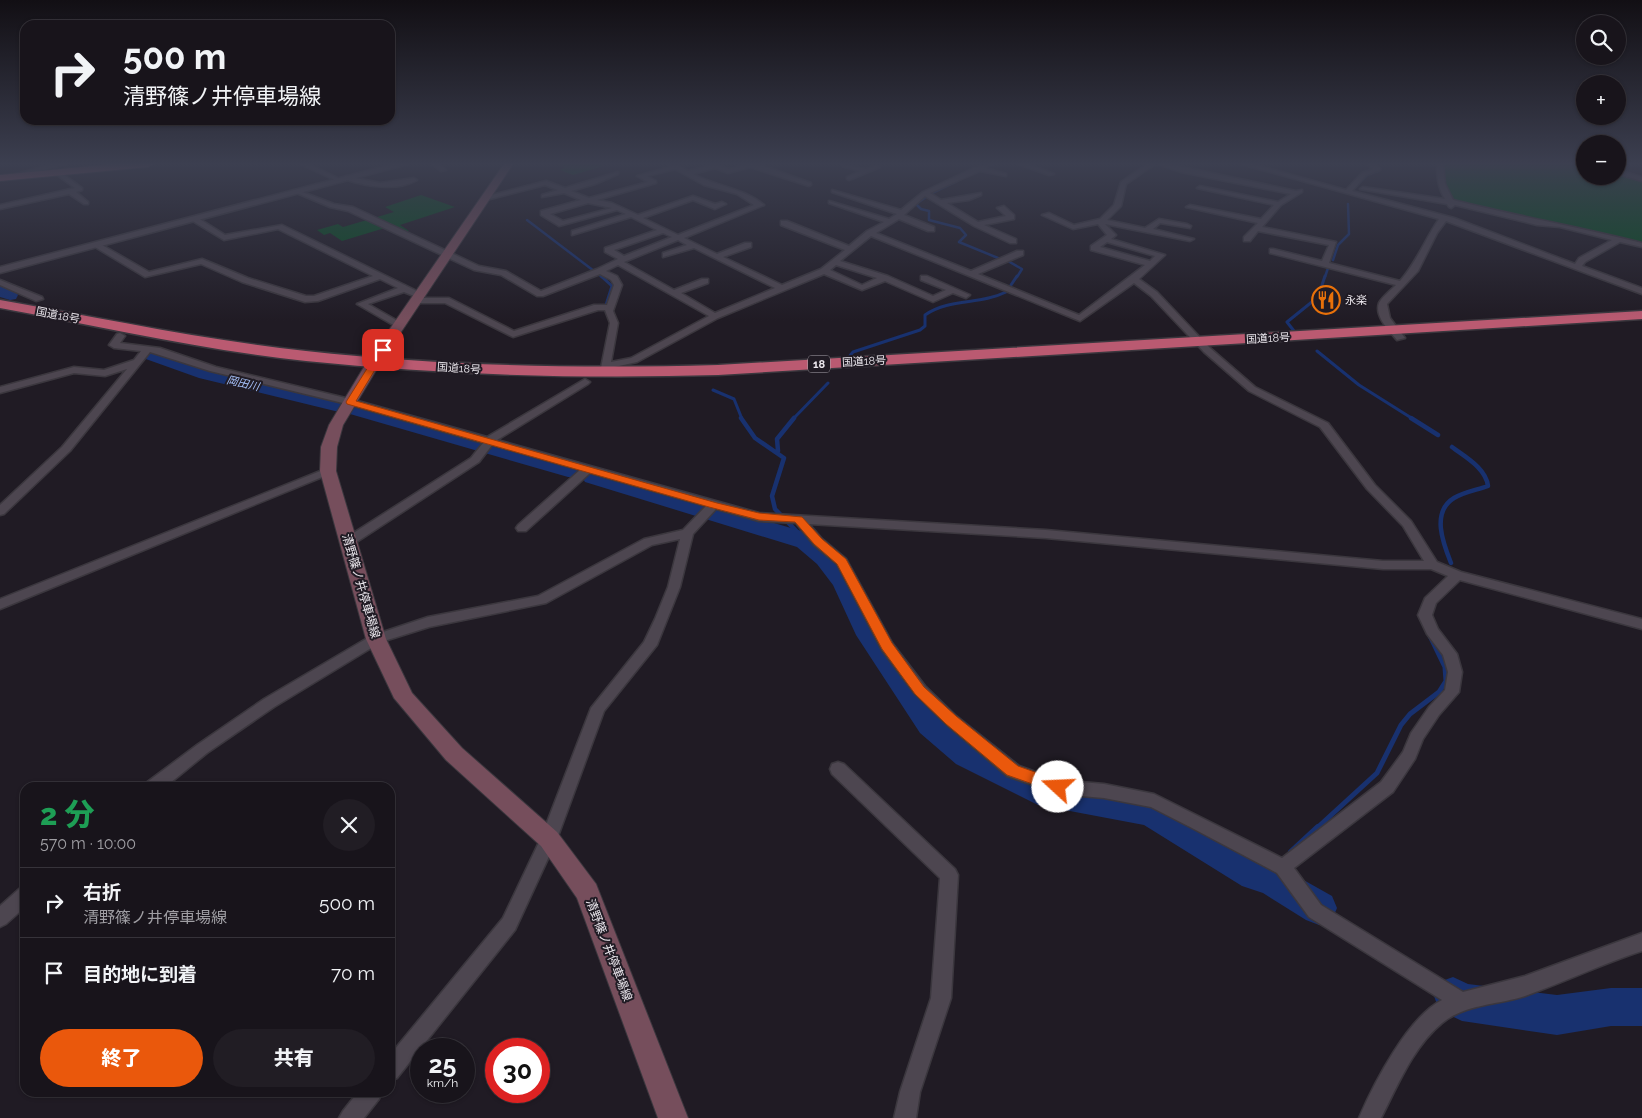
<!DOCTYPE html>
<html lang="ja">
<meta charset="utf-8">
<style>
body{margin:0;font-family:Raleway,"Noto Sans JP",sans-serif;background:#211d24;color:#f1f3f6;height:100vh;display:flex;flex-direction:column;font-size:19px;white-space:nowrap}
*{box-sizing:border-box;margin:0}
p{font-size:16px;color:#9f9ea3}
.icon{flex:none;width:28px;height:28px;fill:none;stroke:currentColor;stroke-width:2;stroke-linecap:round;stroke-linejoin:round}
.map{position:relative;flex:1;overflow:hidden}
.details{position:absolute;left:20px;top:782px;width:375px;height:315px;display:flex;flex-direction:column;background:#18141b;border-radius:15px;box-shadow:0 1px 4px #0004,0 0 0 1px #36333a}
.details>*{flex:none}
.guide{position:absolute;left:20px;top:20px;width:375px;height:105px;border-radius:15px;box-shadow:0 1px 4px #0004,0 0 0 1px #36333a;background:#18141b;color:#f1f3f6;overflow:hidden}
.controls{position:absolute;left:1576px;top:15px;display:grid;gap:10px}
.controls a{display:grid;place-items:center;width:50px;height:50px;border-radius:50%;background:#18141b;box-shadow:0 1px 4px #0004,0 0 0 1px #36333a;font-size:25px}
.speed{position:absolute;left:410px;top:1038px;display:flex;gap:10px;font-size:25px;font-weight:700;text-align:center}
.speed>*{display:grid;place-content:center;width:65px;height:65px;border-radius:50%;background:#18141b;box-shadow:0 1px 4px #0004,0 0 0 1px #36333a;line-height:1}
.speed small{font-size:12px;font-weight:400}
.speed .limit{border:8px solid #d22;background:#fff;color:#111}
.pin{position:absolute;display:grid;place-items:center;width:42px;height:42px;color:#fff;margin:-21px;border-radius:10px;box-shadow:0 2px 8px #0006}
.me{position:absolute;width:55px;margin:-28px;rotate:290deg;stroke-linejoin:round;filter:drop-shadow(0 0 4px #0008)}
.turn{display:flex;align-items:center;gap:18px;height:105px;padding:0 20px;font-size:22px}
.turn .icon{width:65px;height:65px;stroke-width:2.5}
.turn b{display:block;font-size:35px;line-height:42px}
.round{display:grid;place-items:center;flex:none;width:52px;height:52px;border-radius:26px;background:#211d24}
.headline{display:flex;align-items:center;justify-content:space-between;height:85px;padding:0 20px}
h1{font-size:30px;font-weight:800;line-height:38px;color:#1e9e55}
.button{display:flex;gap:10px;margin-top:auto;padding:10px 20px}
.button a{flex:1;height:58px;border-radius:30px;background:#ea580c;color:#fff;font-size:20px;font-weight:800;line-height:58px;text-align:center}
.button a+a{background:#211d24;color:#f1f3f6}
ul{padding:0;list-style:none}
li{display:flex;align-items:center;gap:15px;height:70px;padding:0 20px;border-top:1px solid #36333a}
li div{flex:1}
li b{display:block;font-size:19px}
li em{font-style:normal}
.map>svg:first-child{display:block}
.green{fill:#054d1f}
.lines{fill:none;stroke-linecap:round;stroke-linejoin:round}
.stream-far4{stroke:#18316f;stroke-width:2.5}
.stream-far3{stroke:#18316f;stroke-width:3}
.stream-far2{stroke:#18316f;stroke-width:4.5}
.stream-far1{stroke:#18316f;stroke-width:5}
.stream{stroke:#18316f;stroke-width:6}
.river{fill:#18316f;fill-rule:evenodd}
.minor-casing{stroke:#3b373e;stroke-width:3}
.tertiary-casing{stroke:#3b373e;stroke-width:3}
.secondary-casing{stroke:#3b373e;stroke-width:2}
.primary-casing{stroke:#3b373e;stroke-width:2}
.trunk-casing{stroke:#3b373e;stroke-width:3}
.minor{fill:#4d4650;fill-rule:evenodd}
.tertiary{fill:#4d4650;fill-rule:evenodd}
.secondary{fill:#764e5c;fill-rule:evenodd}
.primary{fill:#9f5569;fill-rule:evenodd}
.trunk{fill:#ba5a71;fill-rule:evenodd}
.route{fill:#ea580c;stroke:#983908}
.labels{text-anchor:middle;stroke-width:4;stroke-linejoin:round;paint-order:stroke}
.far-poi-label{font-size:11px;fill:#eae6ec;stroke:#201b24;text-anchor:start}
.far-street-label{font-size:11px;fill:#eae6ec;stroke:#201b24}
.shield{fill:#201b24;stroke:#ada9b0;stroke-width:1}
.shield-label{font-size:11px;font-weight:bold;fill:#eae6ec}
.far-water-label{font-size:11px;font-style:italic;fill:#a4bff7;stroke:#201b24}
.street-label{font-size:12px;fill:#eae6ec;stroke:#201b24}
</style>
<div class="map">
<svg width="1642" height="1118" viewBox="0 0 1642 1118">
<rect width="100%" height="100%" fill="#201b24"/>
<path class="green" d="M558 164H600L604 166 573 175 560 170 565 168Z
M1443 164H1585V176H1618V174L1642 181V243L1559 223 1530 219 1455 200 1447 189 1442 177Z
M421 195 455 207 400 225 409 231 404 234 388 227 342 241 330 233 324 235 317 230 338 224 343 227 394 212 385 207Z"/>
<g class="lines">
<path class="stream-far4" d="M985 168 994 164
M1355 187 1367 175 1378 171
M932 193 957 181
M926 197 916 204 921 209 929 211V220L960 228 966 235 959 242 998 258
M527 220 594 271
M1333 260 1338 245 1349 234 1348 204
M1008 261 1022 269 1017 277
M600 275 602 277
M1325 277 1329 265"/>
<path class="stream-far3" d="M601 276 612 286 606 305
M1011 285 1017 276
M1294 331 1287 322 1318 297 1325 276
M1317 351 1359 385 1413 419
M848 358 853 352 920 330 925 326V315C950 298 980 305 1006 292
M713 390 734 399 742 419
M793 419 828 383"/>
<path class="stream-far2" d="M741 418 755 438 784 458 772 496 775 509 806 541
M1411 418 1438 435
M778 451 777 439 794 418
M1451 563C1443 543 1431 512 1454 498 1464 492 1477 490 1488 486 1486 468 1465 457 1452 447"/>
<path class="stream-far1" d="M1317 828 1377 773 1401 725 1410 714 1439 692 1446 681 1445 667 1430 636"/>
<path class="stream" d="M1291 852 1318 827"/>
<path class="river" d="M0 285 16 291 18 295 16 299 10 300 0 297Z
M150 348 212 370 346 402 349 406 346 410 339 412 199 378 143 358 141 354 143 350Z
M357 404 584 467 587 472H601L815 535 835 552 854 576 878 625 942 717 978 746 1043 778 1151 798 1163 802 1262 861 1284 869 1332 896 1337 908 1332 920 1319 925 1306 920 1263 893 1242 886 1144 825 1038 805 956 764 920 733 856 635 833 585 817 564 797 547 585 482 582 477H568L350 414 347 410 350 406Z
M1453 977 1468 984 1557 995 1611 988H1642V1026H1611L1557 1035 1462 1021 1439 1010 1434 996 1439 982Z"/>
<defs>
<path id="minor" d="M300 164H309L342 180 337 181Z
M432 164H440L446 170 441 171Z
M667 164 679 166 688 171 715 164 729 169 746 164H758L811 183V185L809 186 750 167 728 173 715 168 693 174C715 186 744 188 764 205L684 238 717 254 745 243H751V247L723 257 782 285 821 269 845 250 781 225V221H787L849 246 867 231 884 222 829 203V201L889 219 897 214 832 192V190L901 210 923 192 976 167 992 164 985 168 1006 174V176L980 171 930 193 941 200 981 193V195L969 200 947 203 978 222 1006 216 997 208 1004 206 1014 215V219L984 225 1016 239V243H1010L974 226 925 196 904 215 934 227V231H928L899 219 876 233 971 271 1017 251H1023V255L978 274 1079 315 1145 265 1091 250V246L1107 235 1098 224 1073 229 1042 215 1049 213 1074 225 1100 219 1114 205 1121 182 1147 164H1155L1126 184 1121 206 1107 220 1145 228 1159 219 1187 224 1191 226 1190 228 1160 223 1153 229 1194 239 1190 241 1105 224 1116 235 1111 239 1165 255 1139 279 1157 292 1210 348 1255 387 1328 423 1375 485 1411 521 1437 562 1461 572 1642 619V629L1460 580 1436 603 1432 615 1438 629 1457 654 1462 672 1459 692 1439 715 1423 739 1415 759 1393 792 1294 868 1321 905 1463 992 1525 976 1642 933V951C1602 964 1564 982 1525 996 1498 1005 1465 1004 1442 1023 1413 1047 1398 1085 1381 1118H1359C1374 1083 1408 1017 1442 1000L1309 917 1277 873 1194 829 1151 807 1104 798 1058 794 1007 776 946 724 915 694 882 650 837 564 814 545 796 523 759 521 716 509 693 534 680 587 657 645 604 711 557 839 515 930 397 1078 390 1081V1055L503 918 541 838 591 708 644 642 655 619 668 587 680 539 652 545 546 603 429 627 381 642 274 707 207 753 164 788H144L146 783 197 745 264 699 371 636 428 617 538 596 644 539 683 530 706 506 590 473 526 531H518L516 528 518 525 580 470 492 445 479 462 352 545H344L342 542 344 539 471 458 483 443 347 404 210 371 150 352 70 451 4 514 0 515V505L62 447 127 369 105 376 74 373 0 393V387L74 367 104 370 134 360 141 351 114 348 109 345 117 334 120 333 125 336 120 343 160 348 216 367 354 400 487 437 585 379 590 382 588 384 497 440 759 513 1046 530 1383 561H1424L1403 526 1367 489 1320 427 1249 391 1204 352 1151 296 1134 283 1080 321 871 236 840 261 888 276 933 296 946 290 921 280V276H927L970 295 966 298 953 293 933 302 885 281 862 290 824 274 718 318 637 362 610 368V373L605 376 600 373 610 323 605 310H598L513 337 445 303H414V299L419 298 404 292 368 304 403 324 404 326 400 329 357 304 398 288 380 279 318 301 305 302 242 282 201 264 145 277 95 247 102 245 149 272 202 259 248 278 306 296H314L373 276 278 229 224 240 191 220 198 218 225 235 282 225 423 294 424 296 421 298H449L514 331 594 305H607L614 285 611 280 600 274 543 296H537L501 275 474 270 348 211 330 207 292 191 297 190 334 204 353 207 479 266 506 271 541 291 597 269 618 259 605 252V248L657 230 631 217 572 235V231L626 214 617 210 559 226 541 215V211L581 200 564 193 542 197V195L558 190 545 185 486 200 483 198 484 197 546 181 565 188 618 172V174L595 184 571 191 589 198 648 182 637 176 670 167ZM675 169 704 185 737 194 754 205 678 235 643 218 693 200 715 209 726 204 722 202 715 204 693 196 638 215 612 203 597 200 656 183V181L647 176ZM588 203 612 208 563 221 550 214ZM663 233 672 237 624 256 614 250ZM678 240 687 245 663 253V257L694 248 775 288 715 313 681 293 708 283V279H702L674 290 624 262ZM1107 242 1155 256 1150 261 1100 247ZM618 265 709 316 631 358 611 362 618 323 613 311 622 285 617 276 606 271ZM836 265 877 278 862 285 830 270ZM809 524 1046 538 1383 569H1431L1448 576 1425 598 1418 615 1427 634 1443 655 1448 672 1445 690 1429 707 1411 733 1403 752 1381 782 1282 858 1154 794 1104 784 1058 780 1019 766 956 716 925 686 892 643 846 559 822 539Z
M841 164 866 169 877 165 880 167 849 180 847 179V177L860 171 842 166Z
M1018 164H1028L1054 174 1049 175Z
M1158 164H1169L1296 191 1302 190V192L1281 205 1262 227 1336 242 1329 263 1400 281C1417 262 1425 239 1439 219L1241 164H1253L1346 190 1362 173 1373 169 1367 164H1375L1380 168V170L1366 175 1352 191 1454 218 1575 264 1579 258 1612 240 1560 227 1537 225 1455 205 1451 208 1449 207 1447 204 1360 189 1363 187 1445 199C1438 188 1437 177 1437 164H1443L1445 184 1453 200C1516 216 1579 227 1642 243V247L1620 242 1585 262 1582 266 1642 288V294L1446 221 1437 233 1418 271 1387 304 1390 318 1405 338 1397 340C1390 332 1374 316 1379 303 1382 297 1391 290 1396 285L1270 253V249H1273L1322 261 1329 245 1258 231 1250 241H1244V237L1258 223 1186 207 1190 205 1261 219 1274 205 1197 188 1200 186 1278 202 1291 194 1181 172Z
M1618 170 1642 177V181L1618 174Z
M56 172H60L82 188V190L76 192 88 202V204H84L69 194 0 209V205L75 188 56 174Z
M346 176 380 183 414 178 417 180C397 192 365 186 344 179L343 178Z
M0 280 42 297 43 299 36 301 0 285Z
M328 468 334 471 332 473 0 609V599Z
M838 762 844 764 955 869 958 875 951 998 920 1092 916 1118H894L900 1092 931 998 940 878 832 774 830 769 832 764Z
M25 887V907L6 924 0 927V906L19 889Z
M358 1092H382L379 1099 364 1118H339L343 1111Z"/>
<path id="tertiary" d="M51 164H66L11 179 7 177Z
M393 164H408L0 273V267Z"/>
<path id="secondary" d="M504 164H513L381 362 343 425 337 447 336 471 386 639 412 693 462 748 557 832 596 884 688 1118H658L577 898 541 846 446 760 394 698 366 639 320 471 321 447 329 425 367 362Z"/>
<path id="primary" d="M112 164H153L148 167 0 181V175Z"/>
<path id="trunk" d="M0 300C102 318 203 340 306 351 443 366 580 369 718 365L1642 311V319L718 375C580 379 443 375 306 361 203 350 102 327 0 308Z"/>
</defs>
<use href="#minor" class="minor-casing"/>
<use href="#tertiary" class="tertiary-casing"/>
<use href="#secondary" class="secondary-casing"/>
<use href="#primary" class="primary-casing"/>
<use href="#trunk" class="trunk-casing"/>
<use href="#minor" class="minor"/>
<use href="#tertiary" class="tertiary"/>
<use href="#secondary" class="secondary"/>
<use href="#primary" class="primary"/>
<use href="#trunk" class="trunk"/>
</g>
<linearGradient id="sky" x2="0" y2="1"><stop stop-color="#120f14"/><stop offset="0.51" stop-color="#3c3f50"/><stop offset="1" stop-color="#3c3f50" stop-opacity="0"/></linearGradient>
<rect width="1642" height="321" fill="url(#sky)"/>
<path class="route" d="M380 348 387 350 356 401 717 503 759 513 802 517 822 539 846 559 892 643 924 687 956 716 1018 766 1063 782 1065 787 1063 791 1058 793 1007 775 946 724 915 694 882 649 837 564 814 544 795 522 759 520 709 507 347 404 346 402Z"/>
<defs>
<symbol id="restaurant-ring" viewBox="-11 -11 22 22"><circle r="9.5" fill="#201b24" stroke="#e8710a" stroke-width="1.5"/><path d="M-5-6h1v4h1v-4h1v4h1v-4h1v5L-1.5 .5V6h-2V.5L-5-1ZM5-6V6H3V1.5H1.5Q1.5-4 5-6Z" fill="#e8710a"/></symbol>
</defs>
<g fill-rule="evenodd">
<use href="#restaurant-ring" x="1310" y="284" width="32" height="32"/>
</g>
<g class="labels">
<g class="far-poi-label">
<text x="1345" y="304">永楽</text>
</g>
<g class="far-street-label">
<text transform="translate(58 315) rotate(11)" y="4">国道18号</text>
<text transform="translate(1268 338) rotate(-3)" y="4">国道18号</text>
<text transform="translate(864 361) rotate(-3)" y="4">国道18号</text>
<text transform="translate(459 368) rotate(4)" y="4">国道18号</text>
</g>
<rect class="shield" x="808" y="355.5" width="22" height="17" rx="4"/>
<g class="shield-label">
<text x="819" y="368">18</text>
</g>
<g class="far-water-label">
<text transform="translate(243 383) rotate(13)" y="4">岡田川</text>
</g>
<g class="street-label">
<text transform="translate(361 586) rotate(74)" y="4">清野篠ノ井停車場線</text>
<text transform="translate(609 950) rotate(69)" y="4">清野篠ノ井停車場線</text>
</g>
</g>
</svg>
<div class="controls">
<a><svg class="icon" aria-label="search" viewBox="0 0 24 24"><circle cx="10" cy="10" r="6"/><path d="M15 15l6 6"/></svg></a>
<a>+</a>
<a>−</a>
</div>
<div class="speed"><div>25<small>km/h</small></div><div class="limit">30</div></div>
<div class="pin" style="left:383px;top:350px;background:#d93025"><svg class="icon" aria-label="arrive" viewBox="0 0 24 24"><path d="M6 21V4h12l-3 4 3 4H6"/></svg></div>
<svg class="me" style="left:1058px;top:787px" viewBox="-20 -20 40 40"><circle r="19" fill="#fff"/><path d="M0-13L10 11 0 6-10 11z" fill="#ea580c"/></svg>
<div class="guide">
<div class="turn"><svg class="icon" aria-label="right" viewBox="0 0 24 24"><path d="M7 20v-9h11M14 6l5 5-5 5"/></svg><div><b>500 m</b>清野篠ノ井停車場線</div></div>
</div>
<section class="details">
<div class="headline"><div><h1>2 分</h1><p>570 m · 10:00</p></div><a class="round"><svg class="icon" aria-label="close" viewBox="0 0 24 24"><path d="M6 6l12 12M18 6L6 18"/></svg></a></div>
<ul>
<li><svg class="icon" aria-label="right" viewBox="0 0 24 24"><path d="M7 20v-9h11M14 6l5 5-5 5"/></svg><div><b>右折</b><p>清野篠ノ井停車場線</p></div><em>500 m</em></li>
<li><svg class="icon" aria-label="arrive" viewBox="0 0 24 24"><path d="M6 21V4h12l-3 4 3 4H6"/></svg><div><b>目的地に到着</b></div><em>70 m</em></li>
</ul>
<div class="button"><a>終了</a><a>共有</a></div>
</section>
</div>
